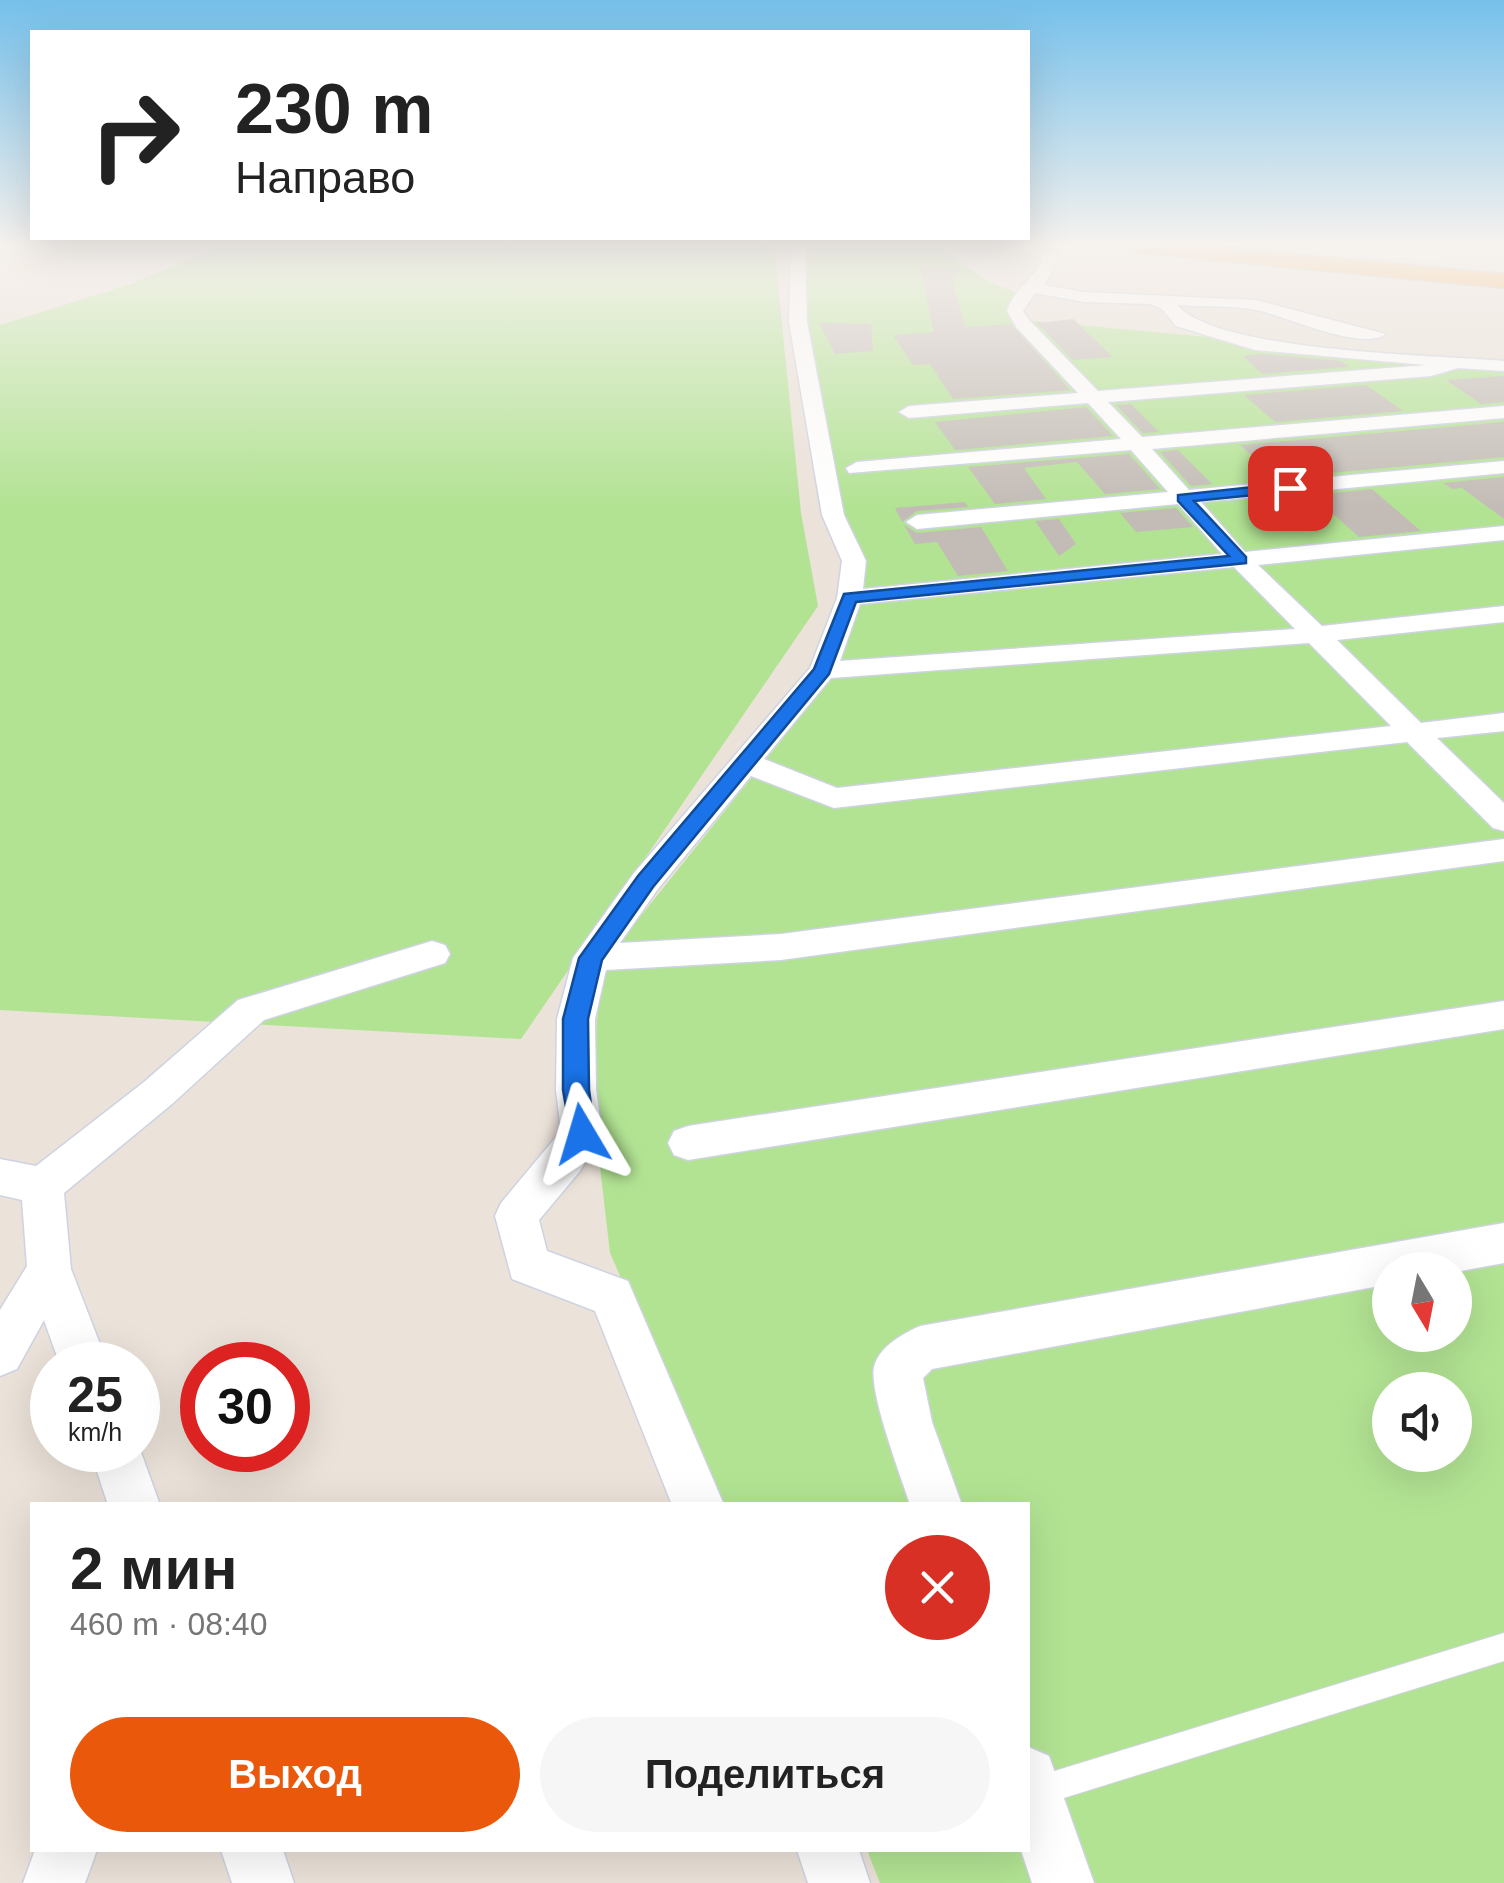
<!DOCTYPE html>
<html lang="ru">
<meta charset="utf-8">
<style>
body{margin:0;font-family:Arial,sans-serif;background:#f6f6f6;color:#222;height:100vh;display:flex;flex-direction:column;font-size:38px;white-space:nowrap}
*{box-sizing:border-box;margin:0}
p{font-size:32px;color:#767676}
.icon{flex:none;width:55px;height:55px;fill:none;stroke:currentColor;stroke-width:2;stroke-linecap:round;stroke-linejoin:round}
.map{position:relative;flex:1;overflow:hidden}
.drawer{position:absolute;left:30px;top:1502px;width:1000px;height:350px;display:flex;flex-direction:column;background:#fff;border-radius:0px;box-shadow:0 10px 40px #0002}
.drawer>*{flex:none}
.hud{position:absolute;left:30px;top:30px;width:1000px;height:210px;border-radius:0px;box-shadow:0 10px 40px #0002;background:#fff;color:#222;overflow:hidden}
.needle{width:65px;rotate:170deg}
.tools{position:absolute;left:1372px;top:1252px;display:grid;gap:20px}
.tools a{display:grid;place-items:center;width:100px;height:100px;border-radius:50%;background:#fff;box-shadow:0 10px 40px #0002;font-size:50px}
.speed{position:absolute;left:30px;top:1342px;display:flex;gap:20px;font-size:50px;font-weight:700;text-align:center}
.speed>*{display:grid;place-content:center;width:130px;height:130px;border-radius:50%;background:#fff;box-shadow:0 10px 40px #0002;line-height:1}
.speed small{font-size:25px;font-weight:400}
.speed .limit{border:15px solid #d22;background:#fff;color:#111}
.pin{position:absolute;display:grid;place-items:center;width:85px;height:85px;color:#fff;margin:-42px;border-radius:20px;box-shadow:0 5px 15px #0006}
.me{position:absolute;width:110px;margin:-55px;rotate:353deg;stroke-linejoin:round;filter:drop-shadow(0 0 8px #0008)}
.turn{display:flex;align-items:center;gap:35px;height:210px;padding:0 40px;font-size:45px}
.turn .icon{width:130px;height:130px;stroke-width:2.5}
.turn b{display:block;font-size:70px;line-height:85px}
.round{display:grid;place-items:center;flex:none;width:105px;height:105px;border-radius:52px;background:#f6f6f6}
.summary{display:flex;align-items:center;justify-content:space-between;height:170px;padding:0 40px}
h1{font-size:60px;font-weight:700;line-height:75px}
.action{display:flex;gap:20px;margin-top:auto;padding:20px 40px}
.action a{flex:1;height:115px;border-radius:60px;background:#ea580c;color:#fff;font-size:40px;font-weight:700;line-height:115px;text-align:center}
.action a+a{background:#f6f6f6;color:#222}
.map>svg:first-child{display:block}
.education{fill:#eddfc7}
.green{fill:#b2e393;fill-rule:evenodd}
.building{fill:#c3bcb6}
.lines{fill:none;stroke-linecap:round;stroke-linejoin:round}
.service-casing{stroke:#ced3e2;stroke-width:2}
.minor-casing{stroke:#ced3e2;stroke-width:3}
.trunk-casing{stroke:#c3c3c3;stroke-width:3}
.service{fill:#fff;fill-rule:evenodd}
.minor{fill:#fff;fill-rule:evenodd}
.trunk{fill:#f9ad53;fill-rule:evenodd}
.route{fill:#1a73e8;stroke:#114b97;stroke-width:2.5}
</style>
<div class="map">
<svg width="1504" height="1883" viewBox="0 0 1504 1883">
<rect width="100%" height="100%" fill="#ebe2d9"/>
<path class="education" d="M0 245H109L105 250 35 270 5 271 17 256H0Z"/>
<path class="green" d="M225 245H774L801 513 818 606 521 1039 0 1010V325L131 284Z
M805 245H937L991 283 1018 293 1022 320 1504 364V1883H880L867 1850H1028V1505H721L610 1253 590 1080 604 962 836 672 852 620 841 516 808 327ZM1390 1270H1455V1335H1390ZM1390 1390H1455V1455H1390Z"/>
<path class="building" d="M920 267 956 269 953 285 965 327 1011 324 1070 390 953 399 930 364 913 365 893 335 934 332Z
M1073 319 1113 357 1073 360 1037 323Z
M819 323 871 324 873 351 835 354Z
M1263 354 1340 361 1349 367 1262 374 1243 356Z
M1504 376V402L1481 404 1446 380Z
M1366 385 1403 411 1275 422 1244 395Z
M1131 404 1159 432 1143 433 1116 405Z
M1086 407 1113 436 955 450 935 422Z
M1504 422V457L1276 478 1240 445Z
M1178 450 1212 484 1191 486 1160 452Z
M1129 454 1160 489 1105 494 1077 462 1024 468 1046 499 995 504 968 467Z
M1504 477V519L1462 488 1452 489 1443 483Z
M1372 489 1421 531 1359 537 1324 506 1307 507 1296 497Z
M965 502 968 507 917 511 902 522 895 508Z
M1176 508 1193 527 1136 532 1120 513Z
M1059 519 1076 544 1059 556 1035 521Z
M904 525 917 533 981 527 1008 571 958 576 937 542 915 544Z"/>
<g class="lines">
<defs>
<path id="service" d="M1280 245 1392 255 1504 252V256L1392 259Z
M1504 1633V1661L1038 1806 1028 1802V1780L1038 1776Z"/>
<path id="minor" d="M791 245H805L807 322 844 515 866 561 863 589 1222 554 1178 504 917 529 906 522 917 515 1168 492 1131 450 849 473 846 468 857 462 1121 439 1088 403 909 418 899 412 909 406 1078 393 1017 328 1007 311C1014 289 1032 281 1043 259L1007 245C1027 245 1043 243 1059 258L1044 285 1084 292 1256 300 1386 334C1362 352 1285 316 1256 310 1231 305 1203 307 1177 305 1217 352 1437 355 1504 361V371L1458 368 1431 376 1108 402 1142 437 1504 406V418L1152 449 1189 490 1504 461V473L1201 502 1245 552 1504 526V540L1258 565 1322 626 1504 606V622L1337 640 1421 723 1504 713V731L1437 738 1504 803V831L1493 828 1407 742 834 808 751 776 658 889 620 943 781 934 1504 839V861L781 960 606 970 595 1019 596 1090 602 1134 580 1171 539 1220 547 1251 628 1281 724 1505H672L595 1311 512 1279 495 1216 501 1203 561 1131 556 1090 557 1019 573 958 634 873 810 668 837 598 842 561 822 515 789 322ZM1035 293 1084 302 1150 304 1162 309 1176 326 1255 350 1426 365 1098 391 1030 321 1023 311ZM1234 567 1295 629 840 661 860 604ZM1309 643 1391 726 837 788 764 759 831 678Z
M432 941 445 945 450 954 445 963 264 1020 172 1104 64 1193 71 1269 108 1365H60L44 1320 17 1369 0 1376V1310L27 1266 22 1200 0 1195V1159L36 1166 144 1082 238 1000Z
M1504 1001V1029L688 1160 674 1155 668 1143 674 1131 688 1126Z
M1504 1223V1263L1455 1272 1390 1270V1284L932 1369 923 1378 932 1422 962 1505H910C901 1476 869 1394 874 1367 879 1347 902 1334 920 1326Z
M138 1444 160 1505H108L90 1450H138Z
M1028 1747 1049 1756 1094 1883H1032L1021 1850H1028Z
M35 1850H97L85 1883H23Z
M221 1850H283L294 1883H232Z
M797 1850H859L870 1883H808Z"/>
<path id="trunk" d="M1119 245H1202L1504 274V288L1131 252Z"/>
</defs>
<use href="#service" class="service-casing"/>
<use href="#minor" class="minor-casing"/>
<use href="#trunk" class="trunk-casing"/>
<use href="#service" class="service"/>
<use href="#minor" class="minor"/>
<use href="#trunk" class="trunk"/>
</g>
<linearGradient id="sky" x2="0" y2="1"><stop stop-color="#75c0eb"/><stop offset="0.48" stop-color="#f6f2ee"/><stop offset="1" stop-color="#f6f2ee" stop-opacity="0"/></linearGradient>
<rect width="1504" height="508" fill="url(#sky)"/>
<path class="route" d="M1290 483 1297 488 1295 491 1194 501 1246 557V563L856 602 829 674 653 887 602 960 588 1019 589 1090 595 1134 591 1141 582 1144 572 1141 563 1090V1019L579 958 638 876 814 669 844 594 1229 556 1178 501V495Z"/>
</svg>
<div class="tools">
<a><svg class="needle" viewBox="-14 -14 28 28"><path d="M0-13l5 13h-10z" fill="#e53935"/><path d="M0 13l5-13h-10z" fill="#767676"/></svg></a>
<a><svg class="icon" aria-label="sound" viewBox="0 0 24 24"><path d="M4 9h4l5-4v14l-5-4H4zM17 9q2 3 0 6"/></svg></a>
</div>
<div class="speed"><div>25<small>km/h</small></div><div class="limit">30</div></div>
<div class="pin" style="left:1290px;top:488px;background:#d93025"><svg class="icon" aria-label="arrive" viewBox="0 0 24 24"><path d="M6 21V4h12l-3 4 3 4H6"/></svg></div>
<svg class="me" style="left:582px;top:1134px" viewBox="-20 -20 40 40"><path d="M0-17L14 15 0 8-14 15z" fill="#1a73e8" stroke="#fff" stroke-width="4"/></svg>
<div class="hud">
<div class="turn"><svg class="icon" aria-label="right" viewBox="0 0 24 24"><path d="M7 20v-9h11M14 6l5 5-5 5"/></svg><div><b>230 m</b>Направо</div></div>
</div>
<section class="drawer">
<div class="summary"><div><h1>2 мин</h1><p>460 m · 08:40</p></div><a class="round" style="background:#d93025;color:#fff"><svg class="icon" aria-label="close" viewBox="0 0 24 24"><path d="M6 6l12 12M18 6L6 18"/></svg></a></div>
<div class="action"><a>Выход</a><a>Поделиться</a></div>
</section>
</div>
